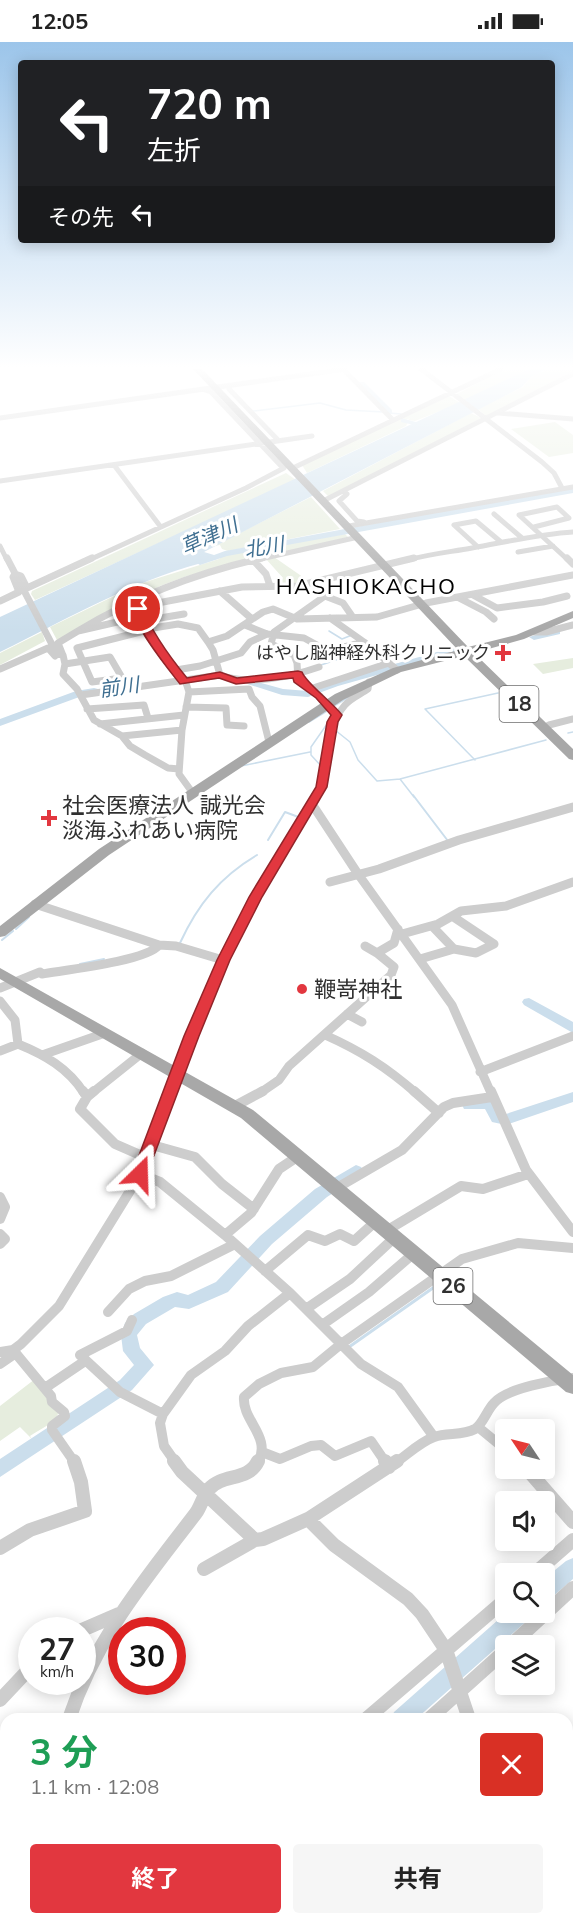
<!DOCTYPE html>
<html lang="ja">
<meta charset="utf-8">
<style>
body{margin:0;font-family:Mulish,"Noto Sans JP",sans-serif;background:#f6f6f6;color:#222;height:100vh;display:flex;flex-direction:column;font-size:22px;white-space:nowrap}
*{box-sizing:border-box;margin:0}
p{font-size:20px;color:#767676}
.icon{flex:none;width:33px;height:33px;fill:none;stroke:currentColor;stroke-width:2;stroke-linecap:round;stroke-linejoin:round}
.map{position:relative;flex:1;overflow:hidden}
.details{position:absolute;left:0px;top:1671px;width:573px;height:212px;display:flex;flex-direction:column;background:#fff;border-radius:18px 18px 0 0;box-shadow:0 3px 15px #0003}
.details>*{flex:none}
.top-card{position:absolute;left:18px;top:18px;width:537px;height:183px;border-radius:6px;box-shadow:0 3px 15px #0003;background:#202124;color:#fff;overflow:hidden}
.needle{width:39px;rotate:305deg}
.buttons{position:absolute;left:495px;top:1377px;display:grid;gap:12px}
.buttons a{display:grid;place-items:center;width:60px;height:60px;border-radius:6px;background:#fff;box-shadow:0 3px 15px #0003;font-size:30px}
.speed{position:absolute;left:18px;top:1575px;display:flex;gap:12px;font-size:30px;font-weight:700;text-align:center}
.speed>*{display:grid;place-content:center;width:78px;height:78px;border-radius:50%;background:#fff;box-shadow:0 3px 15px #0003;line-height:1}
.speed small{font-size:15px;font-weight:400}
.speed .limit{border:9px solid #d22;background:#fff;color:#111}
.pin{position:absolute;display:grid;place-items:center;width:51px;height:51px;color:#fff;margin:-26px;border:3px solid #fff;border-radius:50%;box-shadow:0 2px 6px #0007}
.me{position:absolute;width:66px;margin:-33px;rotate:22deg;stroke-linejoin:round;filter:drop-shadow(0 0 4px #0008)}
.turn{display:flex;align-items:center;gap:21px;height:126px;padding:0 30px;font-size:27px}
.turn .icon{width:78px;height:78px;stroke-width:2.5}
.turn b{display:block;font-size:42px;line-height:51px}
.then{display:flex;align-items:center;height:57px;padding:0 30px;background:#0003;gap:12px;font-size:22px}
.round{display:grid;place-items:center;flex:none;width:63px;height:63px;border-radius:6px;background:#f6f6f6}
.headline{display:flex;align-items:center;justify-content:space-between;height:102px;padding:0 30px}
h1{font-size:36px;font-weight:700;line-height:45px;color:#1e9e55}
.primary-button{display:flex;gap:12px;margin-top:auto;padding:12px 30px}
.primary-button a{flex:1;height:69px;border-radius:6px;background:#e2373f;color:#fff;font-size:24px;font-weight:700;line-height:69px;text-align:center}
.primary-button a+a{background:#f6f6f6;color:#222}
.status{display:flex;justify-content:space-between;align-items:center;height:42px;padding:0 30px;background:#fff;direction:ltr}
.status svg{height:16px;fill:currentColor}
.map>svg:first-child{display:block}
.green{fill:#e6edde}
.water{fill:#cbdeec}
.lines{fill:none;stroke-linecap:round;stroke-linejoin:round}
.stream-far2{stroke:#cbdeec;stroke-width:1.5}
.stream-far1{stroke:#cbdeec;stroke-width:2}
.stream{stroke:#cbdeec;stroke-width:3}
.river{fill:#cbdeec;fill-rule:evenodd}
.minor-far4{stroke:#cdcdcd;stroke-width:5}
.minor-far3{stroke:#cdcdcd;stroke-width:7}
.minor-far2{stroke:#cdcdcd;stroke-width:9}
.minor-far1{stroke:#cdcdcd;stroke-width:10}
.minor{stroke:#cdcdcd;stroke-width:14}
.primary{fill:#a8a8a8;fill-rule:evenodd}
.route{fill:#e2373f;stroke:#932429;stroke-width:1.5}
.poi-dot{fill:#e2373f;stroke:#fff;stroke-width:2}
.labels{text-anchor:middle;stroke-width:6;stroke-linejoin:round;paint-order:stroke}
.far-poi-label{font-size:18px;fill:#303030;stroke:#fff;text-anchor:end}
.far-water-label{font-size:20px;font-style:italic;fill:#3f6f91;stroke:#fff}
.shield{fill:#fff;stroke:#6e6e6e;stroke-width:1.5}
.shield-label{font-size:21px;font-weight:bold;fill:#303030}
.far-quarter-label{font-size:22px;letter-spacing:1.5px;fill:#000;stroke:#fff}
.poi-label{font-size:22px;fill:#303030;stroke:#fff;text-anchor:start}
</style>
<div class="status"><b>12:05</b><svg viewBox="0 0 49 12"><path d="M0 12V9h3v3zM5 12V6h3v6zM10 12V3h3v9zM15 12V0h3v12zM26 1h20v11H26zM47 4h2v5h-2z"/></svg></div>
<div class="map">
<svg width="573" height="1882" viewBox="0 0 573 1882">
<rect width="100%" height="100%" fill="#fff"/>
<path class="green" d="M504 327H529L468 357 466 358 457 352Z
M547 327H573V330L486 374 478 367 523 345 531 335Z
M449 354 460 361 415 379 408 378 410 376 401 380H408L406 384 307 431 302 423Z
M471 371 481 376 329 455 323 449Z
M555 380 573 393V411L549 415 511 387Z
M286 431 296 438 35 558 31 552 32 549Z
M311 455 340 487 228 509 222 507 220 503 214 504Z
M345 492 348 495 187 534 160 544 57 598 50 585 139 542 219 517 223 513Z
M274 515 310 540 275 543 283 536 266 517Z
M42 590 45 599 0 623V611Z
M573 616V626L543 632 533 622Z
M35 1337 59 1370C54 1382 40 1387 30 1394L32 1397 20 1385 0 1399V1364Z"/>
<path class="water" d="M529 327H546L531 335 522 345 204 510 214 513 217 517C139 535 71 575 0 610V575Z"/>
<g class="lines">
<path class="stream-far2" d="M253 369 320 361 346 368 384 370
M389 371 401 372
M329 589 342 597 352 593
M321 623 369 607
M332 665 349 655
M309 680 327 669
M335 688 350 700 358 718 377 739 400 737
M568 691 573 690
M475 718 425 667 498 651
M241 724 310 710
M322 725 311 713V705L334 672
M414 755 400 737 546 698"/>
<path class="stream-far1" d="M413 753 448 799
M268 798 285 770 301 776
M16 887 29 875
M2 898 13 889
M180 901C198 862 220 835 257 813
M80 922 104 917"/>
<path class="stream" d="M349 1305 440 1241"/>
<path class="river" d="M358 340H364L392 368V372H386L358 344Z
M401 376 427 383 423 385 401 380Z
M573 445V451L227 514 200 523 195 520 225 509Z
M556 587 560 588V592L534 598 529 595Z
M451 606 455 607V611L338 644 308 655 282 653 235 638 240 635 283 647 308 649 331 640Z
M94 646 98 647V651L82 654 0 684V677L76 649Z
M529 956 573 980V991L524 963 522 960 524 957Z
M573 1050V1060L506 1083 492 1080 485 1067H464L462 1063 464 1059C473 1057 486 1056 495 1058L503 1073Z
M356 1123 361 1125 364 1129 361 1133 327 1155 272 1202 228 1250 189 1267 175 1265 146 1282 137 1293 140 1306 154 1323 132 1348 0 1435V1417L120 1338 134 1323 123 1309 121 1293 125 1281 134 1272 163 1255 177 1250 188 1253 216 1240 260 1194 315 1147Z
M573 1516V1537L551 1556 544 1559V1537L566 1519Z
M507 1570H532L529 1577 416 1677H391L394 1670Z
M159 1876H185L183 1882H157Z"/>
<path class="minor-far4" d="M421 327 542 420 554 431 562 446
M344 328 392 377
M230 344 229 347 278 398
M205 348 211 350 283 426
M499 371 573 377
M0 376 345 327
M114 423 160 484
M295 425 501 327
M0 439 312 394
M347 452 339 459 357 479 364 480
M325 458 573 332
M494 472 522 496
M349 484 573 445
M534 485 569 476 557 465 519 473 568 518
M0 504 7 518
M478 505 454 483 476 479 501 500
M518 510 553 504
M89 518 246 446 284 426
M256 518 354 496
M408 518C429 512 450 510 472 506 506 500 539 492 573 490"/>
<path class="minor-far3" d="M7 516 57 612 63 613 65 622 63 632 77 647 94 678 122 694 130 704 145 713 168 726 179 727
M567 516 573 522
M253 518 266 532 270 544
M315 540 325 554 274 590 271 602 294 613 297 621 298 638 320 654 336 673
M220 549 252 577
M473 553 497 566 543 560 567 554
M325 554 343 561 352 574
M459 556 486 570 494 577
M0 559 19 550 13 535 15 532 21 534 27 546 92 516
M330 576 364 600 397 628
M142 579 184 572
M245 583 267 592 304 596 328 609 364 600
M147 587 178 582 198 586 208 600
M78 589C136 554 196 531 262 516
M534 590H546L573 583
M62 611 58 601 78 589 139 575
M65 622 110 615 124 639
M0 627 48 606 55 614
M176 628 200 624 241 611 250 600 267 592
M220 633 213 608 208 600 227 594 263 570 273 567 297 577 377 575 426 561 573 533
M122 636 92 640 77 606 148 588
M310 647 389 621
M189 650 249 647 252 655 260 664 269 700
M81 653 220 633C249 644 290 635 319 625
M186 665 226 666 227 683 244 684
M87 667 144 663 148 676
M100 682 184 673
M549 683 573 677
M122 694 182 688
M192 750 179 732 182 688 189 650 186 641 167 619 139 575 138 570 142 564 242 545 297 544 414 516
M316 755C333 726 322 689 345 663 351 656 361 652 368 647L369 640"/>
<path class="minor-far2" d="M312 762 358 832 452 963 491 1051
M330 840 379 827 459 798 573 765
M35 862 159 903 176 904 223 918
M432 884 454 907
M402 892 438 882 461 869 506 864 573 840
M365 904 377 911
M420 917 454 907 476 911 494 902 452 874
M0 946 40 930 42 932C65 928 147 919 159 903
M0 959 15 978 18 1002
M347 972 362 980
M325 993C361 1009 386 1025 416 1051
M0 1009 18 1002C45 1013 68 1026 84 1051
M45 1012 105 991
M480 1030 573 994
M92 1051 142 1011
M171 1051 223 918 256 855 317 753
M260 1051 279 1038 289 1024 391 933 394 925 377 911 394 901 398 887"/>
<path class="minor-far1" d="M83 1049 87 1055 80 1067 115 1102 147 1116
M414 1049 439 1071
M491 1049 526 1128 573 1190
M87 1055 94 1049
M235 1064 263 1049
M152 1103 195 1115 222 1142 254 1167
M140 1132 160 1140 225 1193 290 1251 361 1322 398 1345 434 1395
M335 1147 402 1108 444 1065 453 1061 492 1055
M0 1155 5 1165 0 1177
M386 1189 461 1144 483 1147 528 1132
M0 1192 5 1197 0 1202
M225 1193 251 1171 279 1127 297 1115
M265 1229 308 1193 325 1199 340 1192 354 1199 375 1180
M306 1267 350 1237 394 1196
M108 1270 129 1247 145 1239 171 1234 235 1202
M132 1278 127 1289 80 1313 120 1350 163 1372
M322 1283 369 1250 413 1212
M13 1308 51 1354 52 1360 64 1370 65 1374 52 1384V1388L75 1421
M0 1310 13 1308 21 1302 59 1264 133 1144 171 1049
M0 1322 16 1311
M45 1346 85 1319
M478 1385 506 1408
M262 1410 280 1417 311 1404 321 1403 335 1414 371 1399 386 1421
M176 1421 164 1404 160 1381 163 1372 191 1333 225 1309 248 1284 290 1251
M258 1421C272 1394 242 1379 244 1355L259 1342 281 1331 313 1325 341 1302 462 1217 518 1201 573 1206
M395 1421C407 1413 420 1400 434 1395 447 1390 462 1394 475 1387 483 1382 487 1368 494 1361 507 1346 554 1338 573 1336"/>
<path class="minor" d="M174 1419 182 1430 255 1498 263 1497 308 1477 397 1419
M385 1419 389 1425
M526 1426 573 1480
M308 1477 334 1503 408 1557 422 1572 446 1608 469 1677
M0 1506 30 1488 85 1469 81 1440 74 1419
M204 1527 255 1498
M534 1532 573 1498
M82 1588 119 1572
M510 1604 573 1546
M0 1658 32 1624
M69 1677C96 1595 145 1538 196 1471 201 1464 203 1454 209 1447 223 1431 248 1440 258 1419
M366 1677 506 1557
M429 1677 506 1608
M0 1819 6 1815
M394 1876 396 1882
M129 1882 136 1876
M203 1882 209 1876"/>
<path class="primary" d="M193 327H202L468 605 516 593 573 569V576L524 597 474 611 573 707V718L569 717 464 614 401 630 343 658 109 813 5 894 0 895V884L99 807 335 652 393 626 458 608Z
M0 926 253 1068 573 1333V1352L566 1350 241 1076 0 937Z"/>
</g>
<linearGradient id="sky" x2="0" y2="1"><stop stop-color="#9cc5ea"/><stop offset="0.55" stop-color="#fff"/><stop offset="1" stop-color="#fff" stop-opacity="0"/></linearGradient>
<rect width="573" height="591" fill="url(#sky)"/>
<path class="route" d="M135 565H142C152 591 169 614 187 636L220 630 237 636 298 629 302 630C305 640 332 660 342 673L338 680 327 745 262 855 230 918 199 994 147 1132 145 1136H134L132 1132 184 994 217 918 249 855 316 745 327 680 331 673 316 656 294 640 293 636 236 642 219 636 180 642C169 628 130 581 135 565Z"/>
<g class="poi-dot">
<path d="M500 602h6v6h6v6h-6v6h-6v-6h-6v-6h6z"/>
<path d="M46 767h6v6h6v6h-6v6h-6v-6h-6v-6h6z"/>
<circle cx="302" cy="947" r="6"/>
</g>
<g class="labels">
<g class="far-poi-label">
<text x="490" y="617">はやし脳神経外科クリニック</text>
</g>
<g class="far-water-label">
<text transform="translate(209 494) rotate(-24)" y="7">草津川</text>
<text transform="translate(264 505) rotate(-10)" y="7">北川</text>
<text transform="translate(119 645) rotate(-8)" y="7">前川</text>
</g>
<g class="shield">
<rect x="499.5" y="644" width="39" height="36" rx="4.5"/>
<rect x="433.5" y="1226" width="39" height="36" rx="4.5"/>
</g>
<g class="shield-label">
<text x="519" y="669">18</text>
<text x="453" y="1251">26</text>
</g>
<g class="far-quarter-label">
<text x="366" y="552">HASHIOKACHO</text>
</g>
<g class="poi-label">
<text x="62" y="771">社会医療法人 誠光会<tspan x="62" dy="25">淡海ふれあい病院</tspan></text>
<text x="314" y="955">鞭嵜神社</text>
</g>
</g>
</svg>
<div class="buttons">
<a><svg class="needle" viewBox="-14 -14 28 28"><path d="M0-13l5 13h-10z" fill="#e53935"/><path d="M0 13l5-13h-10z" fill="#767676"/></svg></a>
<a><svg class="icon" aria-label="sound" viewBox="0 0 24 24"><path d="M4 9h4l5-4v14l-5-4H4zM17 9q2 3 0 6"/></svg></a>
<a><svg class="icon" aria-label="search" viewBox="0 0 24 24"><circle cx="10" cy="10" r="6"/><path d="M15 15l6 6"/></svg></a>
<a><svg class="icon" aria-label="layers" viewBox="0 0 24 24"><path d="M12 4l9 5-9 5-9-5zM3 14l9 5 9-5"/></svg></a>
</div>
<div class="speed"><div>27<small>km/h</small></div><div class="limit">30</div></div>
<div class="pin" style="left:138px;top:567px;background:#d93025"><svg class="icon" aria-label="arrive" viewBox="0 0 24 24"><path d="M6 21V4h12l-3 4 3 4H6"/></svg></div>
<svg class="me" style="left:140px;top:1132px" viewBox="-20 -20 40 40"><path d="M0-17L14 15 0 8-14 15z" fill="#e2373f" stroke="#fff" stroke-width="4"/></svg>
<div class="top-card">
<div class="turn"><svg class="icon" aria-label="left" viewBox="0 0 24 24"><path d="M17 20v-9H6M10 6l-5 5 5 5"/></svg><div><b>720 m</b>左折</div></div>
<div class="then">その先<svg class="icon" aria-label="left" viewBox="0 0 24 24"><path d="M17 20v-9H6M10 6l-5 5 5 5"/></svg></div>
</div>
<section class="details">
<div class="headline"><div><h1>3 分</h1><p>1.1 km · 12:08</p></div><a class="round" style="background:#d93025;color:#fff"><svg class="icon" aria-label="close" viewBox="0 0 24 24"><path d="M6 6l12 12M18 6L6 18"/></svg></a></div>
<div class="primary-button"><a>終了</a><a>共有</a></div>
</section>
</div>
